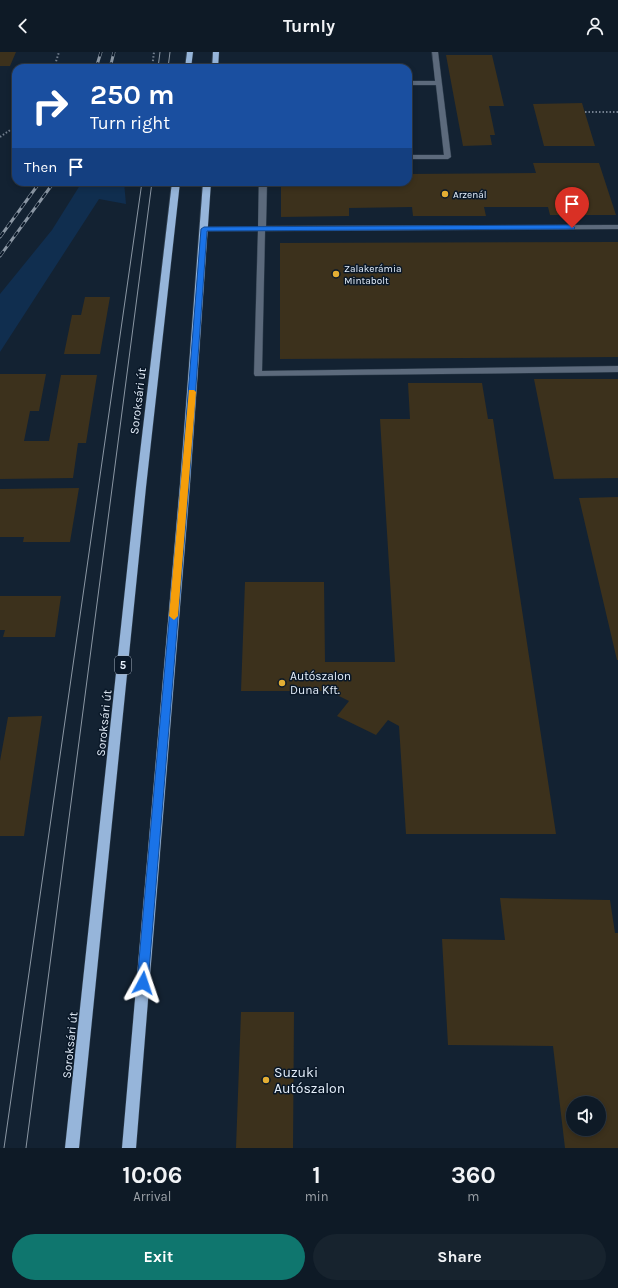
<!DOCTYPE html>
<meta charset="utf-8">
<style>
body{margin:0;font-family:Karla,sans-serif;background:#17232e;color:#f1f3f6;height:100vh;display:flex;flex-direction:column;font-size:15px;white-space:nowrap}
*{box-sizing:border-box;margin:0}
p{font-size:13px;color:#9ba1a7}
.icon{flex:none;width:22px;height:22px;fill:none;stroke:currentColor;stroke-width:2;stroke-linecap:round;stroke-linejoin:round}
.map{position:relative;height:1096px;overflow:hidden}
.side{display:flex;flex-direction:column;background:#0e1a26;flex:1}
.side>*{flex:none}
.hud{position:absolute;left:12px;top:12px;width:400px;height:122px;border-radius:12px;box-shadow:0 2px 6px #0003,0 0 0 1px #2e3843;background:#1a4fa0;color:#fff;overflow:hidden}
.fabs{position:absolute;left:566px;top:1044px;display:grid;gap:8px}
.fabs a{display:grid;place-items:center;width:40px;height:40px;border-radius:50%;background:#0e1a26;box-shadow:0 2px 6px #0003,0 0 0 1px #2e3843;font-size:20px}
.pin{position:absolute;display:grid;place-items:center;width:34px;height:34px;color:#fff;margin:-41px -17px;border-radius:50% 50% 50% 0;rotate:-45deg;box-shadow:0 0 4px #0007}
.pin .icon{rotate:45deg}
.me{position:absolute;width:44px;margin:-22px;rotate:5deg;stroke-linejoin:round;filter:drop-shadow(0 0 3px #0008)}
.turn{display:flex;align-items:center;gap:14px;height:84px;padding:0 12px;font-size:18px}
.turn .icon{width:52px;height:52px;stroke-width:2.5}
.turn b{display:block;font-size:28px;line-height:34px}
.then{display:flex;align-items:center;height:38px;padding:0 12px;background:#0003;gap:8px;font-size:15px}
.eta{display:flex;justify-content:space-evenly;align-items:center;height:68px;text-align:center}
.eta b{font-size:24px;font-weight:700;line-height:28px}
.action{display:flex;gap:8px;margin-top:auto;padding:8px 12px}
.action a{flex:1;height:46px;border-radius:24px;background:#0f766e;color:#fff;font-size:16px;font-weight:700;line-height:46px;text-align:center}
.action a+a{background:#17232e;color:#f1f3f6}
header{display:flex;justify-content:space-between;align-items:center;height:52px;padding:0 12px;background:#0e1a26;font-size:18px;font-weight:700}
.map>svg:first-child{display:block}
.green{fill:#102e4f}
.building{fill:#3c311c;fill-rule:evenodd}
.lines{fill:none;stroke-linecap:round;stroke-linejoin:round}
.service-casing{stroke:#303f4e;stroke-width:1}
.primary-casing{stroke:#303f4e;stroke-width:1}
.path{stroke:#737f8e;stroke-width:2;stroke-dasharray:1.5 2;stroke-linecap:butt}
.service{fill:#5c6a7c;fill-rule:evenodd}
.primary{fill:#96b5da;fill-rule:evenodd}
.tram{stroke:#8a96a3;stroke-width:1}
.rail-casing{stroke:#8a96a3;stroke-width:3}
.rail{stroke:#0a1828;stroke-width:2;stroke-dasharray:6;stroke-linecap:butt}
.route{fill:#1a73e8;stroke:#114b97}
.slow{fill:#f59e0b}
.poi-dot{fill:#e3ae34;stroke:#0a1828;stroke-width:1.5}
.labels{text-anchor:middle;stroke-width:3;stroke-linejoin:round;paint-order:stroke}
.far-poi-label{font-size:10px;fill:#e5effb;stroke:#0a1828;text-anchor:start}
.shield{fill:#0a1828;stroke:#a3aebc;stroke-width:1}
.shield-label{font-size:11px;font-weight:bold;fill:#e5effb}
.street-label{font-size:12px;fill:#e5effb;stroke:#0a1828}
.poi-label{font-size:12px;fill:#e5effb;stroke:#0a1828;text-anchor:start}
.near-poi-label{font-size:14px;fill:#e5effb;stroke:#0a1828;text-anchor:start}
</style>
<header><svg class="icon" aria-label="back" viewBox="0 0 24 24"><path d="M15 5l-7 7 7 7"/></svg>Turnly<svg class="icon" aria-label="person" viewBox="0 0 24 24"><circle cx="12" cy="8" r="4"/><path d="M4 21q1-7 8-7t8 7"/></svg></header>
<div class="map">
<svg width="618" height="1096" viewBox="0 0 618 1096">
<rect width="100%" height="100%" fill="#132232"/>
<path class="green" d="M82 130H124L126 152 99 147 0 300V242L52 178Z"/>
<path class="building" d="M0 0H16L10 14H0Z
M446 3H492L504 54H489L495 83H490L492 93 463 94Z
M582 51 595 94H544L533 52Z
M533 111H599L616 163H550L548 155H484L486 164H413L412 155 349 156V164L281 165V130H408V122L536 121Z
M618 190V305L280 307V191Z
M85 245H110L100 302H64L72 263H81Z
M0 322H46L39 359H30L24 389H49L61 323H97L86 391H78L73 426 0 427Z
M534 327H618V426L554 427Z
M408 331H482L488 367H493L556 782H406L399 674 388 668 376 683 337 664 349 649 329 639H241L245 530H324L325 610H395L380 367H410Z
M79 436 70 490H23L24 485H0V437Z
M618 445V608H617L579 446Z
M0 544H61L55 585H3L5 578H0Z
M42 664 24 784H0V709L8 665Z
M500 846 610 848 615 881H618V1096H565L553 994 448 993 442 887 505 888ZM573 1051H599V1077H573Z
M241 960H294L293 1096H236Z"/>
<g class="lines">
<defs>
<path id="service" d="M432 0H438L451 105 448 107H408V103H444L436 33H408V29H435Z
M259 130H267L266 174 618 173V177L265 179 262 319 618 314V320L255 324 254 322 258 179H204L200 177 204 175H258Z"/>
<path id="primary" d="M187 0H193L191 16H185Z
M213 0H219L218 16H212Z
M172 130H180L146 435 79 1096H65L136 435Z
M203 130H211L190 432 136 1096H122L180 432Z"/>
</defs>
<use href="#service" class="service-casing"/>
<use href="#primary" class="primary-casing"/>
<path class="path" d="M54 16 59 0
M152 16 154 0
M585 60H618
M0 85 16 74"/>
<use href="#service" class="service"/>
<use href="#primary" class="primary"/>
<path class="tram" d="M158 16 160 0
M168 16 170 0
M4 1096 142 130
M26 1096 152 130"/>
<defs>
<path id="rail" d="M96 16 101 0
M110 16 114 0
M0 185 40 130
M0 204 54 130"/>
</defs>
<use href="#rail" class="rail-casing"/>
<use href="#rail" class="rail"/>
</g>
<path class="route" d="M572 173 575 176 574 177 207 179 189 432 148 931 147 935 143 937 139 935 137 931 181 432 201 177 204 175Z"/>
<path class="slow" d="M189 338H194L196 340 178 564 174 568 169 564Z"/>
<g class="poi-dot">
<circle cx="445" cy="142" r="4"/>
<circle cx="336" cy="222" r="4"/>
<circle cx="282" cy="631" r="4"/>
<circle cx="266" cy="1028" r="4"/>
</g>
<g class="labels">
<g class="far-poi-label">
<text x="453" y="146">Arzenál</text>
<text x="344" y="220">Zalakerámia<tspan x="344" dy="12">Mintabolt</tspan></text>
</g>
<rect class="shield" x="115" y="604" width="16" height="18" rx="3"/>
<g class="shield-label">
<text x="123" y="617">5</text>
</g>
<g class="street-label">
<text transform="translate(138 349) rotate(-83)" y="4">Soroksári út</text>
<text transform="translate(104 671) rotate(-84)" y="4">Soroksári út</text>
<text transform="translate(70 993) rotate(-84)" y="4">Soroksári út</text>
</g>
<g class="poi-label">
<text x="290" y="628">Autószalon<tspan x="290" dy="14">Duna Kft.</tspan></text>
</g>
<g class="near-poi-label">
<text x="274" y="1025">Suzuki<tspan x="274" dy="16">Autószalon</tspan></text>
</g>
</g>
</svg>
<div class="fabs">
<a><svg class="icon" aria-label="sound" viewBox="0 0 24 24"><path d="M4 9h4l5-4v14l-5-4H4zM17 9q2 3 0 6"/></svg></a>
</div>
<div class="pin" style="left:572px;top:176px;background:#d93025"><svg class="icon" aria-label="arrive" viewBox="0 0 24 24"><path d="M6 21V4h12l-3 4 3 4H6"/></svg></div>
<svg class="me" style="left:143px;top:931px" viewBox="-20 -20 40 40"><path d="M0-17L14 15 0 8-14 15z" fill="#1a73e8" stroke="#fff" stroke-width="4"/></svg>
<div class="hud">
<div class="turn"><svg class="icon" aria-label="right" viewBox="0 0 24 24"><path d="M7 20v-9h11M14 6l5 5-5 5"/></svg><div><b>250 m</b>Turn right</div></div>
<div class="then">Then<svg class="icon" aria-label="arrive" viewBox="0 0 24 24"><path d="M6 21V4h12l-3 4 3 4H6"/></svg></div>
</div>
</div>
<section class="side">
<div class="eta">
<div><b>10:06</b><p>Arrival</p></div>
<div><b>1</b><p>min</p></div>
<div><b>360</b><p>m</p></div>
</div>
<div class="action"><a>Exit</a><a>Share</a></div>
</section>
